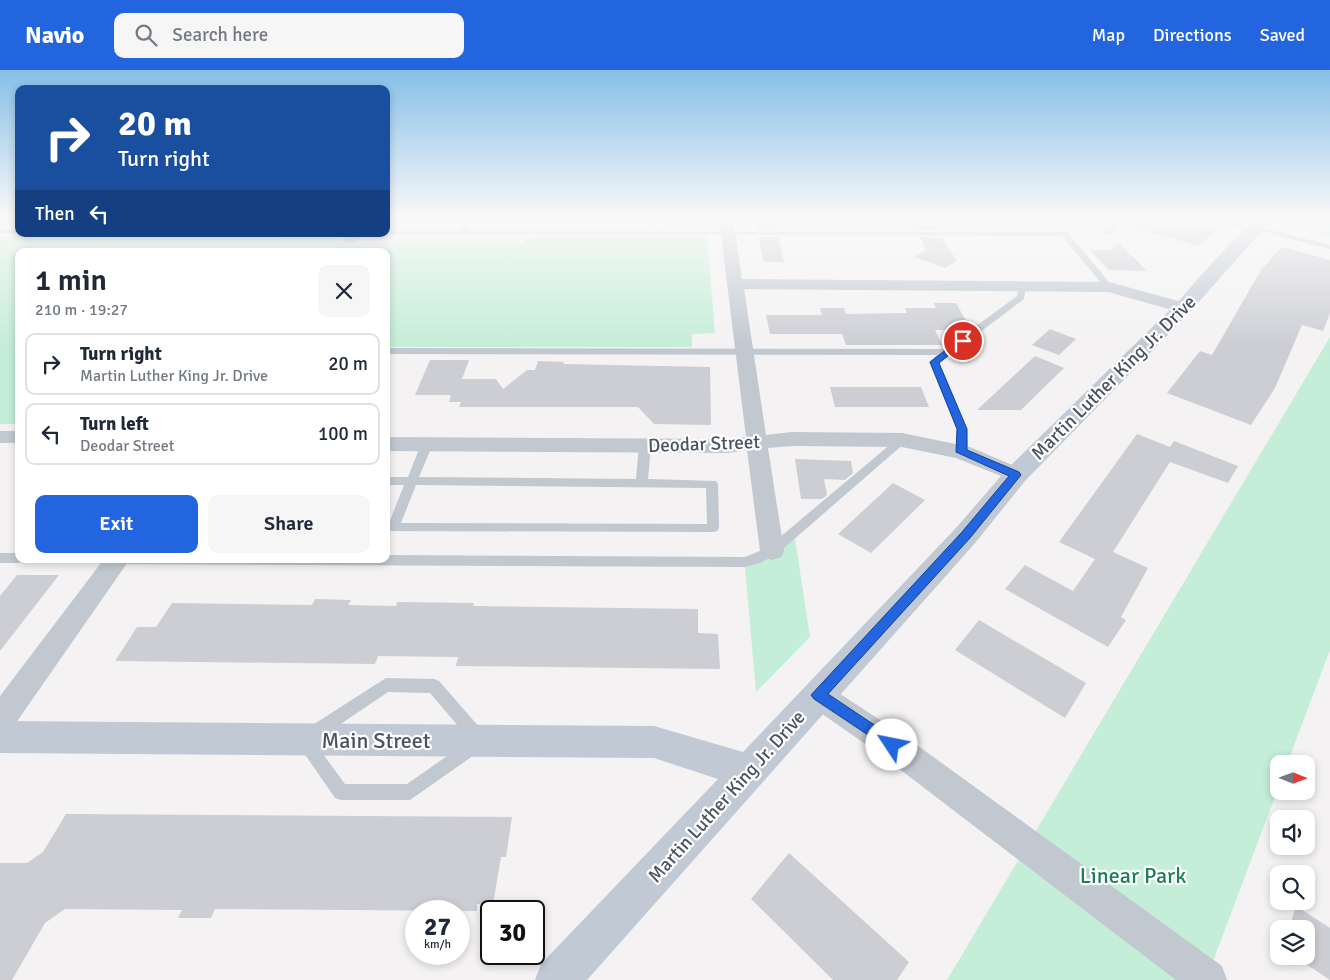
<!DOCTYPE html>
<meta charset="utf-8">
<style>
body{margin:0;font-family:Signika,sans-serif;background:#f6f6f7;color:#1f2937;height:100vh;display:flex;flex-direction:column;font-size:19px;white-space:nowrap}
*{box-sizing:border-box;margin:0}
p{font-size:16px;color:#747a83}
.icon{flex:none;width:28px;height:28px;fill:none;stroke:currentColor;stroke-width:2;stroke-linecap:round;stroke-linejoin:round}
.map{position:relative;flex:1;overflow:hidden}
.side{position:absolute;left:15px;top:178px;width:375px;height:315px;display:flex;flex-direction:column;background:#fff;border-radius:10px;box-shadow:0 2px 8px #0003}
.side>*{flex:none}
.hud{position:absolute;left:15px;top:15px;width:375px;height:152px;border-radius:10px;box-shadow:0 2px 8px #0003;background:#1a4fa0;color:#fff;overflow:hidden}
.needle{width:32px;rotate:91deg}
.controls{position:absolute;left:1270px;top:685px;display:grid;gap:10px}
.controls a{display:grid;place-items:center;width:45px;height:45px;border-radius:10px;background:#fff;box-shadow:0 2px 8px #0003;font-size:25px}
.speed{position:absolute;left:405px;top:830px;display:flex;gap:10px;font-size:25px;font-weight:700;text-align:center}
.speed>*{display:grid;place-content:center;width:65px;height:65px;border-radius:50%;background:#fff;box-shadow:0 2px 8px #0003;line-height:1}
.speed small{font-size:12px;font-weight:400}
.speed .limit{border:2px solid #111;border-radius:8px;background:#fff;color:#111}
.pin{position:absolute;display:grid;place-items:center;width:42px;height:42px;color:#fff;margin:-21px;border:2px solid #fff;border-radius:50%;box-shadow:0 1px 5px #0007}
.me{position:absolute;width:55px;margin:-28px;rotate:304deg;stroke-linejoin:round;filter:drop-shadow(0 0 4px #0008)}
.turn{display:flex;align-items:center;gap:18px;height:105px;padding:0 20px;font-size:22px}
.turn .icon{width:65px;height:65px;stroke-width:2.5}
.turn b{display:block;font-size:35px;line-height:42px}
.then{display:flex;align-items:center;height:48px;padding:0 20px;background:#0003;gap:10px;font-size:19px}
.round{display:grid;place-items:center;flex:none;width:52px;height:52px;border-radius:10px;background:#f6f6f7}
.summary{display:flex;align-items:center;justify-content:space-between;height:85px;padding:0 20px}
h1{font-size:30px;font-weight:600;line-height:38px}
.action{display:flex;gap:10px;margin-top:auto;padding:10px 20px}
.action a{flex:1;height:58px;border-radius:10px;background:#2265de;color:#fff;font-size:20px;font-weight:600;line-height:58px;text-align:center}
.action a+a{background:#f6f6f7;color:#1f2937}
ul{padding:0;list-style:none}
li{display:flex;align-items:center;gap:15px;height:62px;margin:0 10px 8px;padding:0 10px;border:2px solid #e0e1e3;border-radius:10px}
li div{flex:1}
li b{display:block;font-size:19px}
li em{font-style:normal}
header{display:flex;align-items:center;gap:30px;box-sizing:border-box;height:70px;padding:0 25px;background:#2265de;color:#fff}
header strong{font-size:24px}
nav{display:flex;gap:28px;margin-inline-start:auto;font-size:18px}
.search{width:350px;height:45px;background:#f6f6f7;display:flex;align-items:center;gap:12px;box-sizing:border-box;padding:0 18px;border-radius:10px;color:#747a83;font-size:19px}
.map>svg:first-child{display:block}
.commercial{fill:#fcf9ee}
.green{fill:#c4eed8}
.building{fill:#ccced4}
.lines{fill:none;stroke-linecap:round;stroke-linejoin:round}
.lane{fill:#c1c8d0;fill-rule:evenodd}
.street{fill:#c1c8d0;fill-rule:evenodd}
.secondary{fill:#c1c9d4;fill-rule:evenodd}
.route{fill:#2265de;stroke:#164290}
.labels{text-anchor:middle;stroke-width:4.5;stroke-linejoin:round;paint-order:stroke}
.street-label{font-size:19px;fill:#4a535f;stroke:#fff}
.near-street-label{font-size:22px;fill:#4a535f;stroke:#fff}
.near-park-label{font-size:22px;fill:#1c7f56;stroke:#fff}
</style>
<header>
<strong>Navio</strong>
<div class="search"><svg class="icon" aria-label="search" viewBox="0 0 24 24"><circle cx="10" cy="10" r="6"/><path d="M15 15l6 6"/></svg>Search here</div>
<nav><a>Map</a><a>Directions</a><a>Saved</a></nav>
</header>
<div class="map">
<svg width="1330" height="910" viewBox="0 0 1330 910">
<rect width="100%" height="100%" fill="#f4f2f2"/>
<path class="commercial" d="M0 148H19V164H92L87 167 3 166 0 168Z"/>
<path class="green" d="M1298 148H1319L1330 151V167L1289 157Z
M3 166 341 168 337 173H524L526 168 546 166H707L715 263 692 264V277H386V181H19V354H0V168Z
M1330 267V580L1287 694H1279V716L1206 910H947Z
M795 469 810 567 756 622 745 497 762 492Z"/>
<path class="building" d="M754 148H773L776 160H757Z
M1131 148H1170L1216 160 1199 176 1124 155Z
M910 151H932L938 160H915Z
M758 167H778L784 192H764Z
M920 167 942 168 957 191 945 198 914 187 926 180Z
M1119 173 1147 201 1109 200 1090 180H1110Z
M1282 177 1330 190V243L1323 261 1302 255 1275 318 1251 355 1167 323 1200 281 1212 285 1261 200Z
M934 233H956L970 258 967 260H935L942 275H846L842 264H770L766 245H822L820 238H844L846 244 907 243 905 238H936Z
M1050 259 1076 269 1059 285 1032 275Z
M1035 286 1064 298 1021 340H977Z
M430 290H469L462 309H496L503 319 527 300H535L538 291 564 292 563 294 710 297 711 355 654 354 638 337H459L461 332H449L451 325H415Z
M830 317H921L929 337H835Z
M1137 364 1170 377 1174 371 1238 396 1228 413 1170 392 1113 482 1148 498 1121 547 1126 550 1108 577 1005 519 1025 495 1073 521 1095 489 1059 472Z
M795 389 851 391 853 403 845 410 824 409 827 425 822 429H801Z
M893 413 925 430 871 483 838 464Z
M17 505H59L0 581V526Z
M315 529 351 530 348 535 396 536 397 532 474 533 473 536 698 539V563L718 564 720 599 456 596 458 587 378 586 375 594 115 591 137 557H156L172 533 312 535Z
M979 550 1086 613 1065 648 955 580Z
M66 744 512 747 506 787H501L493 834H477V841L215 839 211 848H178L182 840 65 839 45 853 12 910H0V793H27L43 782Z
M789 783 909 892 897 910H833L751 829Z
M1296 836 1330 858V910L1294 886H1306V859H1289Z"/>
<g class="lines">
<path class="lane" d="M467 148H474L469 161 1064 162H1067L1113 217 1106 219 1062 166 383 164H386V161H461Z
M1121 148H1129L1109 165H1103V161Z
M1204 148H1216L1257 161 1253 163Z
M1253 155 1330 175V179L1253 159Z
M0 159 19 160V164H21H19L0 163Z
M1019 213 1026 215 1024 229 939 293 967 359 968 382 962 386 956 382 957 359 929 292 937 285 386 284V278L945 279 1017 226Z
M902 367 906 368 908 370 906 372 777 484 760 493 745 497 105 494 100 492 98 489H386V485L745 487 767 478 898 368Z
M427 371 433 374 419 407 636 409 639 375 641 373H649L651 375 648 409 716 411 718 414 719 458 717 461 713 462 386 461V453H389L404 415H386V407H408L421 374ZM416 415 706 418 707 454 401 453Z
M0 483H19V489H25L19 493H0Z
M386 608 434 609 439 611 487 666 489 671 487 676 410 730H341L335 728 295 670 297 665ZM388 622 430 623 470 670 407 714H345L314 672Z"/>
<path class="street" d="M719 148H733L742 209 1109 212 1189 234 1191 238 1189 242 1183 243 1108 222 744 219 766 365 792 362 902 363 970 377 1024 400 1027 405 1024 410 1016 412 956 388 902 377 792 376 768 378 784 481 781 487 772 490 763 487 760 481 747 380 728 383 386 381V367L728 369 746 367Z
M348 164H362L356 173H346L344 170Z
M0 361H19V373H0Z
M104 489H130L11 660 0 664V626Z
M818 612 828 616 903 665 1222 896 1227 910H1176L881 685 808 634 803 625 808 616Z"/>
<path class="secondary" d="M0 148H17L6 157 0 159Z
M1256 148H1273L1190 242 1025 411 976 472 587 910H535L541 894 718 709 654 688 0 683V651L654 656 743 682 956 458 1007 399 1176 234 1213 192Z"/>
</g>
<linearGradient id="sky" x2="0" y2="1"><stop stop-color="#86bfe8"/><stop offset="0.54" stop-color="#faf9f9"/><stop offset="1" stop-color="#faf9f9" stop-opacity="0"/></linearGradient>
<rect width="1330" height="276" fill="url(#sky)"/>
<path class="route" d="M960 269 967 271 939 293 967 359V380L1019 402 1021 405 970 468 828 624 897 670 899 675 897 679 892 681 814 629 811 625 962 462 1009 406 956 382 957 359 930 292Z"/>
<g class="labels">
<g class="street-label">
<text transform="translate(1113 307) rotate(-45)" y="7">Martin Luther King Jr. Drive</text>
<text transform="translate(704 373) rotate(-2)" y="7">Deodar Street</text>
<text transform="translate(726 726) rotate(-48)" y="7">Martin Luther King Jr. Drive</text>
</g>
<g class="near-street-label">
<text x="376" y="678">Main Street</text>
</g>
<g class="near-park-label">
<text x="1133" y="813">Linear Park</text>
</g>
</g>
</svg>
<div class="controls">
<a><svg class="needle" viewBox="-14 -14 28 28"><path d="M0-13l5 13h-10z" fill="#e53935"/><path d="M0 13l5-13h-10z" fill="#747a83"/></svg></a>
<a><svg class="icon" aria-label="sound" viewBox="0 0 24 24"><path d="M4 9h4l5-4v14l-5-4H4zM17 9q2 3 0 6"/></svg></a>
<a><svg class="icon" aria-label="search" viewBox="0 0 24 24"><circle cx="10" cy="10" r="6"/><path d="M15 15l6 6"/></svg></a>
<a><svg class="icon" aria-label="layers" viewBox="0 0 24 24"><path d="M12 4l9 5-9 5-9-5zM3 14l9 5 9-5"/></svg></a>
</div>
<div class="speed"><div>27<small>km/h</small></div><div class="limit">30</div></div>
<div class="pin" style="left:963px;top:271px;background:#d93025"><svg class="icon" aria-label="arrive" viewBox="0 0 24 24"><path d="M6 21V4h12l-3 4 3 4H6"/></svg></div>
<svg class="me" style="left:892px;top:675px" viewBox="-20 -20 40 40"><circle r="19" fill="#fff"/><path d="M0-13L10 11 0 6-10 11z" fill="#2265de"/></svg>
<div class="hud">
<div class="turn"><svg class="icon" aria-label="right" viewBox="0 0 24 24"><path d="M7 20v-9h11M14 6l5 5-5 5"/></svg><div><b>20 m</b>Turn right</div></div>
<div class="then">Then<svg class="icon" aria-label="left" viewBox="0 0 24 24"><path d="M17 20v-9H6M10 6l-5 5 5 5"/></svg></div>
</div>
<section class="side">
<div class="summary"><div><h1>1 min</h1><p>210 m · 19:27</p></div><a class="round"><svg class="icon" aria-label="close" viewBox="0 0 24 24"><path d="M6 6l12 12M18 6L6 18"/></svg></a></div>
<ul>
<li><svg class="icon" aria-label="right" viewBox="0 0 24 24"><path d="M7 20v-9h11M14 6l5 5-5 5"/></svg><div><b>Turn right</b><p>Martin Luther King Jr. Drive</p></div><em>20 m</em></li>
<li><svg class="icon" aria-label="left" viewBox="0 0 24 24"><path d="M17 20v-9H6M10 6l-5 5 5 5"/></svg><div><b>Turn left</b><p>Deodar Street</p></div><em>100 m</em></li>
</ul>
<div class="action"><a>Exit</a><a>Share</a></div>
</section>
</div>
